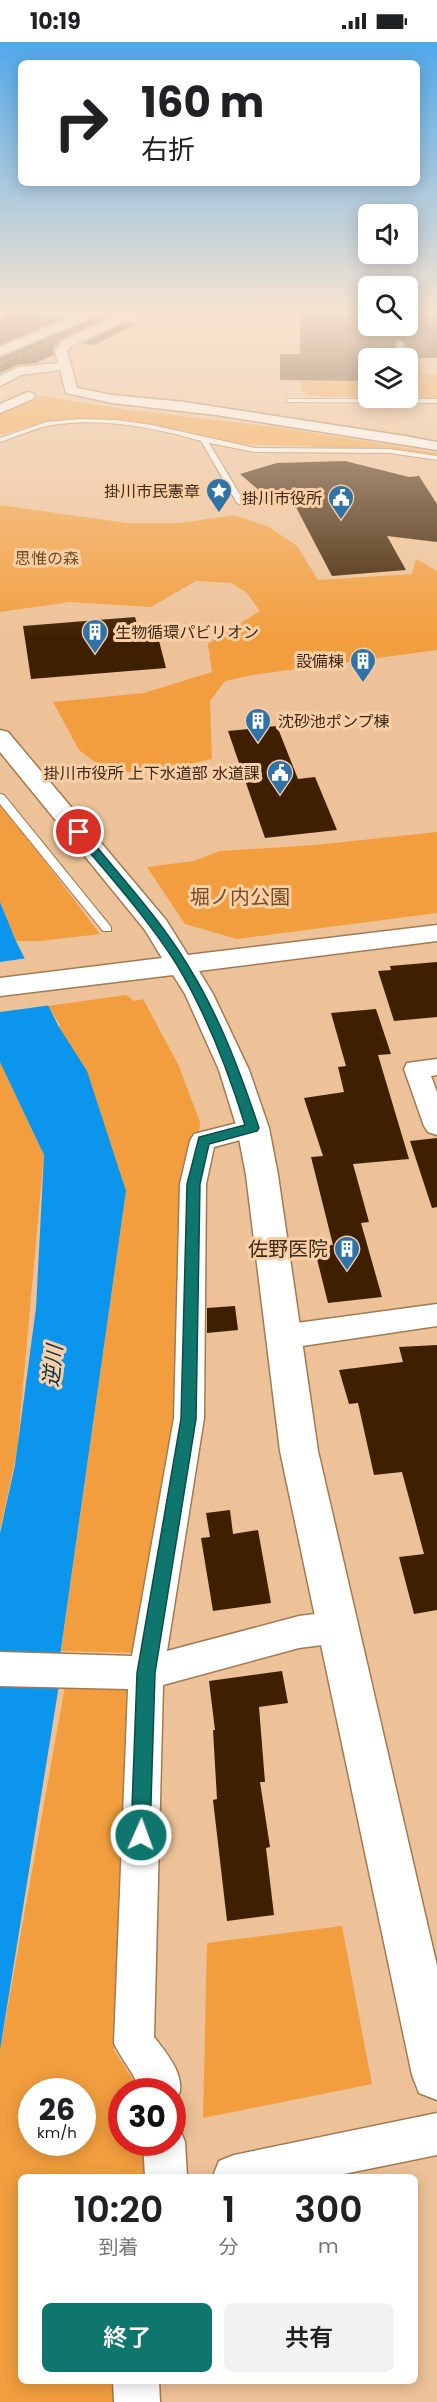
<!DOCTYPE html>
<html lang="ja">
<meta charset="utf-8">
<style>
body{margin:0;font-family:Poppins,"Noto Sans JP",sans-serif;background:#f2f2f2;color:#202124;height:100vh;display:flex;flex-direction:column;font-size:22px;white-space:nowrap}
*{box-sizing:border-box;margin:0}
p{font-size:20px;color:#757577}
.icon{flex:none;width:33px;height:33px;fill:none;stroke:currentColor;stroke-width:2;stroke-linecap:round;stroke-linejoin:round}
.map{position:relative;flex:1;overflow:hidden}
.drawer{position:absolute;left:18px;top:2132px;width:400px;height:210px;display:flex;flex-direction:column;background:#fff;border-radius:9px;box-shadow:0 3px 15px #0003}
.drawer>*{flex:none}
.guide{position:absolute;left:18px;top:18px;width:402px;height:126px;border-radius:9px;box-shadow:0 3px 15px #0003;background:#fff;color:#202124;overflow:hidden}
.tools{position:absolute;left:358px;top:162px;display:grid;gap:12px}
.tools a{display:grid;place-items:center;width:60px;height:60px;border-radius:9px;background:#fff;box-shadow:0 3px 15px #0003;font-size:30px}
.speed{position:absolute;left:18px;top:2036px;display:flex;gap:12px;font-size:30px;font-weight:700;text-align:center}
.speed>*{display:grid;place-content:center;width:78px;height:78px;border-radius:50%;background:#fff;box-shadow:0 3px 15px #0003;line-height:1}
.speed small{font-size:15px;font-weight:400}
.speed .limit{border:9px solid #d22;background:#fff;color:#111}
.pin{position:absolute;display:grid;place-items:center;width:51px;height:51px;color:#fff;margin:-26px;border:3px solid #fff;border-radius:50%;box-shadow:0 2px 6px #0007}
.me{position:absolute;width:66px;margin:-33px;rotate:2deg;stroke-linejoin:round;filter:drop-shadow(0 0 4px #0008)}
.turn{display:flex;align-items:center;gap:21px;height:126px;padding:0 24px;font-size:27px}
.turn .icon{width:78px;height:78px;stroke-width:2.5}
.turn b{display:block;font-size:42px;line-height:51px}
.eta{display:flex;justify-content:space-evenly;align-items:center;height:102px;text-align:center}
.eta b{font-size:36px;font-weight:600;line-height:42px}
.primary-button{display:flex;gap:12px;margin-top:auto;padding:12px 24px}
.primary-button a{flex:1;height:69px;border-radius:9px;background:#0f766e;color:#fff;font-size:24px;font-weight:600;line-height:69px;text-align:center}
.primary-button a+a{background:#f2f2f2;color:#202124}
.status{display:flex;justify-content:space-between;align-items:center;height:42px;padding:0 30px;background:#fff;direction:ltr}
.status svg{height:16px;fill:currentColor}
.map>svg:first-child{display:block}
.green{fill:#f29e3e;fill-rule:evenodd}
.water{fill:#0c95ec}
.pier{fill:#edc298}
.building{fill:#3e2000}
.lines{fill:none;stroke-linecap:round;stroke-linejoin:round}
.lane-casing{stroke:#a27a52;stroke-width:2}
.street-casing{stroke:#a27a52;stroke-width:3}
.secondary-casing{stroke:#a27a52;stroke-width:3}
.lane{fill:#fff;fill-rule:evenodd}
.street{fill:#fff;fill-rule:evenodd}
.secondary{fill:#fff;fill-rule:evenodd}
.rail{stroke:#69513a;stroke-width:2;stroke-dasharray:5 5;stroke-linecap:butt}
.route{fill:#0f766e;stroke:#0a4d48;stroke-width:1.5}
.labels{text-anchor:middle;stroke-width:6;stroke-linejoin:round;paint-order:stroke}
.far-poi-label{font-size:16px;fill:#3c2b1a;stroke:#fbcfa5;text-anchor:end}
.far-park-label{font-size:16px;fill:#754e24;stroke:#fbcfa5}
.park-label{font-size:20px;fill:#754e24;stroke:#fbcfa5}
.poi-label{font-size:20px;fill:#3c2b1a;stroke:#fbcfa5;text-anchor:end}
.water-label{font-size:21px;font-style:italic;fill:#023355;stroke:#fbcfa5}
</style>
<div class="status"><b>10:19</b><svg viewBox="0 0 49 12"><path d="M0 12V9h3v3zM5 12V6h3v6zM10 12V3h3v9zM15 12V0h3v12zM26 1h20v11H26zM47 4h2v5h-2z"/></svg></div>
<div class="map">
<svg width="437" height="2360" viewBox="0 0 437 2360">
<rect width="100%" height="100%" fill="#edc298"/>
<path class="green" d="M107 267H131L73 293 69 292 0 317Z
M408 306H418L422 332H437V356H420Z
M301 338 369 339V355L315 354 301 349Z
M42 354 122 367 276 385 437 411V414L393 408 238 402 208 397 184 389 115 378 71 377 38 382 0 393V372L19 361Z
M0 463 127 481H180L234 473 269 485 297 504 318 538 412 532 416 517 437 529V608L252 633 225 639 210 659 212 717 180 724 119 731 104 727 79 708 53 660 144 651 212 630 208 602 260 569 246 550 231 541 196 539 151 565 70 560 0 570Z
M0 760 100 892 40 899H16L0 860Z
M437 790V871L237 897 185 882 147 825 194 819 220 809 316 803Z
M126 953 134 959 143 957 178 1022 200 1080 181 1355 139 1611 61 1609 126 1149 59 985 60 983 48 964Z
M0 1019 44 1113 17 1410 0 1488Z
M65 1644 129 1645 114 2008 140 2049H122V2100H143L145 2134H21V2338L114 2339 115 2360H0V2008ZM32 2049H82V2100H32Z
M342 1884 372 2042 203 2076 207 1901Z"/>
<path class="water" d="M0 860 16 899 59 985 87 1029 126 1149 60 1614 0 1611V1491L15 1423 36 1266 44 1113 0 1020Z
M0 1641 59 1643 0 2008Z"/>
<path class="pier" d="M28 916 52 963 0 970V920Z"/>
<path class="building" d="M300 267H369V284H408V267H437V316H407L405 301 399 297 395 301 397 316H369V339L280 338V312H300Z
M15 268 37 271 69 274 0 303V279Z
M92 276 103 278 63 296 53 306 54 313 36 321 17 323 0 331V316Z
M125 280 135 282 95 303 84 301Z
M345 419 409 435 419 434 437 462V500L387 494 406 528 332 534 287 448 270 453 262 451 240 432 277 421Z
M135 575 139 589 156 587 166 626 31 637 23 584Z
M277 684 298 737 315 735 337 788 265 796 228 689Z
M437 920V975L394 979 378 929 391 928 390 924Z
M376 967 391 1012 378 1013 409 1117 353 1122 369 1180 361 1181 382 1255 328 1261 314 1205 333 1203 311 1115 323 1114 304 1056 344 1050 338 1025 346 1024 331 971Z
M437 1096V1165L432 1166 410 1099Z
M235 1264 238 1288 207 1291V1266Z
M437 1303V1568L414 1572 399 1515 424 1512 402 1430 374 1433 358 1361 349 1362 339 1328 403 1320 399 1305Z
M230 1468 233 1492 258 1488 271 1561 213 1569 201 1496 210 1495 206 1471Z
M282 1629 288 1661 259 1665 265 1740H260L270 1805 266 1806 274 1873 227 1879 213 1758 217 1757 213 1688H215L209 1639Z"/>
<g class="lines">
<defs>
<path id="lane" d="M400 299 403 301 405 316H399L397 301Z
M288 357H437V361L286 360Z
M80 377 116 378 152 383 255 406 390 407 437 414V418L390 411 255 410 209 401 245 461 241 463 237 461 201 399C155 386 102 375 53 383 35 386 18 394 0 400V396L46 380Z
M0 752 4 753 111 885V889H103L0 762Z"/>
<path id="street" d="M132 267H147L72 304 67 309 77 346 112 353 184 360 405 394 437 400V408L216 373 112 361 66 351 60 328 21 333 0 344V334L18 325 58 321 55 308 64 298Z
M86 269 90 270V276L0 314V305Z
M28 350 33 351 35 354 33 357 0 371V362Z
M437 1017V1033L431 1034 437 1050V1093L428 1090 424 1084 404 1027 407 1021Z
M253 1077 262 1080 266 1086 262 1092 214 1105 206 1142 204 1376 167 1609 299 1574 338 1569 350 1574 355 1585 350 1596 338 1601 299 1606 163 1643 154 1995C169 2014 193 2042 172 2064V2049H139C138 2035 120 2016 114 2001L128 1647 0 1644V1610L132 1614 174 1376 180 1142 190 1099 194 1092Z
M437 1262V1284L282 1307 272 1303 268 1295 272 1287 282 1283Z
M437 2071V2113L334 2134H213L219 2119 234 2113Z
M172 2082 179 2085 185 2100 187 2134H145L143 2100H172Z
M113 2338H159L160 2360H114Z"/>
<path id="secondary" d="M0 688 8 690 166 878 188 913 437 883V899L199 929 213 952 249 1028 269 1086 278 1133 318 1409 437 1924V2058L419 2051 412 2033 280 1409 246 1133 237 1086 219 1028 185 952 173 933 0 954V936L162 916 145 888 0 710Z"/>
</defs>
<use href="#lane" class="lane-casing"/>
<use href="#street" class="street-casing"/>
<use href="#secondary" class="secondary-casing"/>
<use href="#lane" class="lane"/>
<use href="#street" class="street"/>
<use href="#secondary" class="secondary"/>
<path class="rail" d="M0 322 121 267"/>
</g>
<linearGradient id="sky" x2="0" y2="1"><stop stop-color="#50a8ea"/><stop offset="0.45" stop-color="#f7e4d1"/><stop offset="1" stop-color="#f7e4d1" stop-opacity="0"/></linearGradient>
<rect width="437" height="597" fill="url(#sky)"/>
<path class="route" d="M79 787 83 788C118 832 158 874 187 922 219 973 240 1029 259 1086L257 1089 209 1102 200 1142 196 1377 155 1631 150 1793 147 1799 141 1802 134 1799 131 1793 137 1631 181 1377 187 1142 199 1095 245 1083C228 1028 207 973 177 923 148 877 110 835 75 793V788Z"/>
<defs>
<symbol id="sight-pin" viewBox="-11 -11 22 30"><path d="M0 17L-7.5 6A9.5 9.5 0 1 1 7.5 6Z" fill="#3073a8" stroke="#fbcfa5"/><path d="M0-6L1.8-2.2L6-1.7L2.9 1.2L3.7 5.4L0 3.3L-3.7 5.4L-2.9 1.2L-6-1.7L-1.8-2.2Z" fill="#fff"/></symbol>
<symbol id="civic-pin" viewBox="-11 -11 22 30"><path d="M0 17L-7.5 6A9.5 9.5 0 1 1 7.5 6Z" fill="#3073a8" stroke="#fbcfa5"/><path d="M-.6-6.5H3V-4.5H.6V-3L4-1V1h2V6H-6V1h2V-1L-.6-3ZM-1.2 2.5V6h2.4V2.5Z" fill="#fff"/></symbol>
<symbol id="building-pin" viewBox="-11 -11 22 30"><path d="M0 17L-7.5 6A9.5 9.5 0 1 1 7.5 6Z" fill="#3073a8" stroke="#fbcfa5"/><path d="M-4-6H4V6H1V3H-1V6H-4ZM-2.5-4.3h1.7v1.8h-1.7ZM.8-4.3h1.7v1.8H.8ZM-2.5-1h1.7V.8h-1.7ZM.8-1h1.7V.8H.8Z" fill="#fff"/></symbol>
</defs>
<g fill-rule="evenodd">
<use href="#sight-pin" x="204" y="434" width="30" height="40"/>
<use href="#civic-pin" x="326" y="441" width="30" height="40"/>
<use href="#building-pin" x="80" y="575" width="30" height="40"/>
<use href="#building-pin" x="348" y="604" width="30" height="40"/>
<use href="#building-pin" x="243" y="664" width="30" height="40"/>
<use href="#civic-pin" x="265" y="716" width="30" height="40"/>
<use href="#building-pin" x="332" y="1192" width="30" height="40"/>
</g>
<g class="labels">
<g class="far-poi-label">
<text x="200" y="455">掛川市民憲章</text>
<text x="322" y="462">掛川市役所</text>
<text x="115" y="596" text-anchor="start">生物循環パビリオン</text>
<text x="344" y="625">設備棟</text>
<text x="278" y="685" text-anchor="start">沈砂池ポンプ棟</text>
<text x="260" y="737">掛川市役所 上下水道部 水道課</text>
</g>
<g class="far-park-label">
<text x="47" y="522">思惟の森</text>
</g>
<g class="park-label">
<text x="240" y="862">堀ノ内公園</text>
</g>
<g class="poi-label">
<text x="328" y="1214">佐野医院</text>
</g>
<g class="water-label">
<text transform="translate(53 1324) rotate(-84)" y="7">逆川</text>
</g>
</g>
</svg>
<div class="tools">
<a><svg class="icon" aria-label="sound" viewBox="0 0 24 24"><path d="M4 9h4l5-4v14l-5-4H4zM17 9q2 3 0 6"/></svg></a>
<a><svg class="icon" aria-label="search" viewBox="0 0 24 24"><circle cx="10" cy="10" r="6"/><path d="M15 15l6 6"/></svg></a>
<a><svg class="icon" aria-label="layers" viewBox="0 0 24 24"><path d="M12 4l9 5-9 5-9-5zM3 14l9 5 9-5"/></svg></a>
</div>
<div class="speed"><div>26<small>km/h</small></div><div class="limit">30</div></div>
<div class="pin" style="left:79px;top:790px;background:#d93025"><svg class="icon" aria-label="arrive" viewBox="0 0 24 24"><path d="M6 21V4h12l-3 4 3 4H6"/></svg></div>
<svg class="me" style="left:141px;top:1793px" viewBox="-20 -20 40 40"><circle r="17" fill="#0f766e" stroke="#fff" stroke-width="3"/><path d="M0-11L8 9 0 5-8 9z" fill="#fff"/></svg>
<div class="guide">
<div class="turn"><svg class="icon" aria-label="right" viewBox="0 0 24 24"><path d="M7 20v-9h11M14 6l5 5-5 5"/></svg><div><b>160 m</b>右折</div></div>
</div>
<section class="drawer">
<div class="eta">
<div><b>10:20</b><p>到着</p></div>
<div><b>1</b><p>分</p></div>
<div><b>300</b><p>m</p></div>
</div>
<div class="primary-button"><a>終了</a><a>共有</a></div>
</section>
</div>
